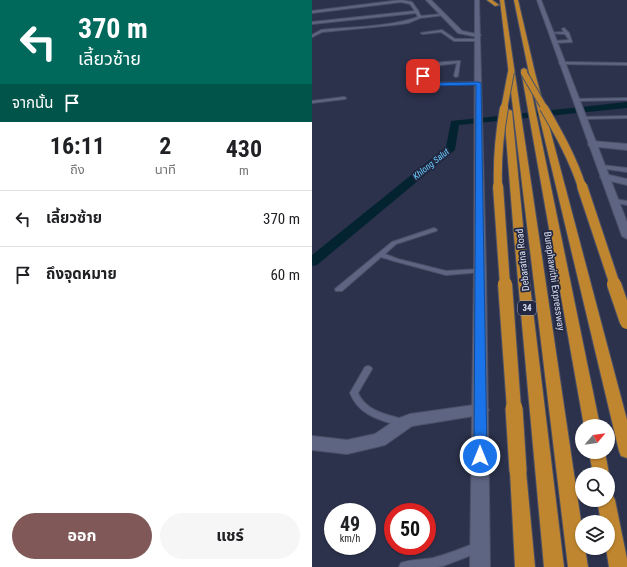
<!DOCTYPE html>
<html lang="th">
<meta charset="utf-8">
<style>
body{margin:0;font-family:"Roboto Condensed","Noto Sans Thai",sans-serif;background:#f6f6f6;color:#202124;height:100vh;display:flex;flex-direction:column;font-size:15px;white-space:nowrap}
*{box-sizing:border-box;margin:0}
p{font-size:13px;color:#757577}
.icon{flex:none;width:22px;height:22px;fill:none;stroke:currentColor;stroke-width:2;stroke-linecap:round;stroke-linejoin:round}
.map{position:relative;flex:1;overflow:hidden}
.drawer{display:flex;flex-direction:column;background:#fff;width:312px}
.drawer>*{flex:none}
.hud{background:#00695c;color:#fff;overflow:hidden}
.needle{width:26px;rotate:61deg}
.controls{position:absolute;left:263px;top:419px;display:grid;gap:8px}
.controls a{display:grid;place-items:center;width:40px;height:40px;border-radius:50%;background:#fff;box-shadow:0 1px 3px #0004;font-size:20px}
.speed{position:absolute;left:12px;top:503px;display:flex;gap:8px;font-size:20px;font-weight:700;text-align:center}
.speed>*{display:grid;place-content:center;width:52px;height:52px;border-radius:50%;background:#fff;box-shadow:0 1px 3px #0004;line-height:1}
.speed small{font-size:10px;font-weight:400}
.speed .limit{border:6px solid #d22;background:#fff;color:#111}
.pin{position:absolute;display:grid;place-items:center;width:34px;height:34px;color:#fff;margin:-17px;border-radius:8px;box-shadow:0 2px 6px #0006}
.me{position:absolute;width:44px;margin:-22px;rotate:0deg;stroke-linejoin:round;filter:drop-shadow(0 0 3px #0008)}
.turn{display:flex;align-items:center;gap:14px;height:84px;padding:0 12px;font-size:18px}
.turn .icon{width:52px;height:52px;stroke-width:2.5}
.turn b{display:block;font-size:28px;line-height:34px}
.then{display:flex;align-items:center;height:38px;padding:0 12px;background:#0003;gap:8px;font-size:15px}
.eta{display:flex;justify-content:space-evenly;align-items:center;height:68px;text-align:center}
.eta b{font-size:24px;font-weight:700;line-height:28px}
.primary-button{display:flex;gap:8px;margin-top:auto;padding:8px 12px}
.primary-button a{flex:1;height:46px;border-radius:24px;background:#805857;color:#fff;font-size:16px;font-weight:700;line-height:46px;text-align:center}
.primary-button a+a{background:#f6f6f6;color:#202124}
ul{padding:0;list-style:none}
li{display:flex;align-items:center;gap:12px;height:56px;padding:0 12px;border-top:1px solid #e0e0e0}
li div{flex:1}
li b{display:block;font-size:15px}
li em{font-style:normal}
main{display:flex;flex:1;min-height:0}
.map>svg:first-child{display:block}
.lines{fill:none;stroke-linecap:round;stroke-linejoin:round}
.canal{fill:#042331;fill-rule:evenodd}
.lane-casing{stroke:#4b5066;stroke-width:2}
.street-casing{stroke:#4b5066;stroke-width:2}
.secondary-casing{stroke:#4b5066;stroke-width:2}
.highway-casing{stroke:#4b5066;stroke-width:2}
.lane{fill:#5d6582;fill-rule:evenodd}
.street{fill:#5d6582;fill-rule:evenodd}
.secondary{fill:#5d6582;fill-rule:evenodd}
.highway{fill:#bf862f;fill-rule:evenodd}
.highway-bridge-far4-casing{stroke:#4b5066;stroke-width:8;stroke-linecap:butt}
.highway-bridge-far3-casing{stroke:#4b5066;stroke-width:10;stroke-linecap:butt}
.highway-bridge-far2-casing{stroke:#4b5066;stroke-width:12;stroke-linecap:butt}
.highway-bridge-far1-casing{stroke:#4b5066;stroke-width:16;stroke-linecap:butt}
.highway-bridge-casing{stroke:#4b5066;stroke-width:19;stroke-linecap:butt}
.highway-bridge-far4{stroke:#bf862f;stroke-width:6}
.highway-bridge-far3{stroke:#bf862f;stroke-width:8}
.highway-bridge-far2{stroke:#bf862f;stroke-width:10}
.highway-bridge-far1{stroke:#bf862f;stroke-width:14}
.highway-bridge{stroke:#bf862f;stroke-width:17}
.route{fill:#1a73e8;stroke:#114b97}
.labels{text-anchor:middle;stroke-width:3.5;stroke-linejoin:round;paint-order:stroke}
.far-water-label{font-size:9px;font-style:italic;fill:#6acbfb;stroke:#222841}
.shield{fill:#222841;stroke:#a1a7ba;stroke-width:1}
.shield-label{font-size:9px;font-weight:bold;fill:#d8ddee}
.street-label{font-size:10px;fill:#d8ddee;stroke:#222841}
</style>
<main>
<section class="drawer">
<div class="hud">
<div class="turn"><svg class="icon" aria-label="left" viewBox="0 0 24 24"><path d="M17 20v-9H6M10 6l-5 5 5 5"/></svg><div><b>370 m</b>เลี้ยวซ้าย</div></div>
<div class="then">จากนั้น<svg class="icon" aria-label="arrive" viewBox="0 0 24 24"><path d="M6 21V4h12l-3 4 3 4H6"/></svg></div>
</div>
<div class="eta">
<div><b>16:11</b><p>ถึง</p></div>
<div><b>2</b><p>นาที</p></div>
<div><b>430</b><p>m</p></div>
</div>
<ul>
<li><svg class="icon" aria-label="left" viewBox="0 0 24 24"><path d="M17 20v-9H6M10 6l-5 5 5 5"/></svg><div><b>เลี้ยวซ้าย</b></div><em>370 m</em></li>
<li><svg class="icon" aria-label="arrive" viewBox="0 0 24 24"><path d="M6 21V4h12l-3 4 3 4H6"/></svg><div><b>ถึงจุดหมาย</b></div><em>60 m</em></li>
</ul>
<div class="primary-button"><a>ออก</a><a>แชร์</a></div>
</section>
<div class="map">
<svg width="315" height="567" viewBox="0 0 315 567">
<rect width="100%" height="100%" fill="#2c324c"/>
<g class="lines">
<path class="canal" d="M315 102V108L147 125 143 150 5 265 0 266V255L134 147 139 121Z"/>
<defs>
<path id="lane" d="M89 0 100 2 107 12V13L109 16 131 14 132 15 108 18 96 23 82 25 10 32 0 37V35L9 30C39 27 78 27 106 17L104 13 0 24V22L103 11 98 4 89 2 0 13V11Z
M252 28 257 33 260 42 241 43 242 41 257 40 253 34 237 33 252 32 250 29Z
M130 30 143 39H166L168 40 166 41H142L129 32 111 34 109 33Z
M148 61 146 76 144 77 142 76 145 63 106 68 118 83 166 82H167V84L116 85 102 67 131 62Z
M249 62 315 63V65L248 64 247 63Z
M32 97 34 98 33 99 0 103V101Z
M315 98V100L264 101 262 100 264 99Z
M315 116V118L270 119 268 118 270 117Z
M289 165 315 168V172L287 168V166Z
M302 199 315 201V205L300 202 299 201Z
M122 228 124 229 125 230 124 231 84 244 73 254 86 259 134 271 168 269 171 271 170 272 134 275 82 261 69 257 30 291H24L23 289 80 242Z
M56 366 59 367 60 369 46 393C54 412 77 415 94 420L96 423 94 426 91 427C69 420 47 416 38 393L53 367Z
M166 542 170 543 171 547 170 551 131 566 126 567H87L89 563C99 559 110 560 121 558 136 554 151 548 166 542Z"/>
<path id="street" d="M114 0H119L150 31 169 35 166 37 146 33Z
M280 141 315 144V150L277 146 276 144Z
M293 174 315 179V185L290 179 288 177Z
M169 404 174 406 177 410 174 414 100 426 73 445 35 454 0 450V436L35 440 63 434 85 419 98 414Z"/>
<path id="secondary" d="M163 0H167L174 271 178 567H158L162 271Z
M225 0H229L315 222V239L310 236Z"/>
<path id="highway" d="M175 0H180L187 5 183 6Z
M188 0H192L270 528V548H273L276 567H256Z
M202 0H206L223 73 315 420V458L309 456 307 451 217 73Z
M212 68 215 70 288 426H272L209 70Z
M193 109H196L200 111 212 236 252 567H232L202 236 192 111Z
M277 452H293L297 474 296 477V474H281Z
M206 464 212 466 214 471 223 567H203L198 471 200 466Z
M296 493 300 494 303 500 315 559V567H297L294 548H296V522H289L285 500H296Z"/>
</defs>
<use href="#lane" class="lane-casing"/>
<use href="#street" class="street-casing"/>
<use href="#secondary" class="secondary-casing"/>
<use href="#highway" class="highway-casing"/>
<use href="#lane" class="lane"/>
<use href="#street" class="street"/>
<use href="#secondary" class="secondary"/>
<use href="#highway" class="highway"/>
<defs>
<path id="highway-bridge-far4" d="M212 73 233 109
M192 109 199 72"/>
<path id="highway-bridge-far3" d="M232 108C247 134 261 159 270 187
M186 187C185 159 187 136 192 108"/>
<path id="highway-bridge-far2" d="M186 186 193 285
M270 186 303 285"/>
<path id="highway-bridge-far1" d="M193 284 202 409
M302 284 315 322"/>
<path id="highway-bridge" d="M202 408 206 471"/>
</defs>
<use href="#highway-bridge-far4" class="highway-bridge-far4-casing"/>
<use href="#highway-bridge-far3" class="highway-bridge-far3-casing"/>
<use href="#highway-bridge-far2" class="highway-bridge-far2-casing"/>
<use href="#highway-bridge-far1" class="highway-bridge-far1-casing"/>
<use href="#highway-bridge" class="highway-bridge-casing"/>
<use href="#highway-bridge-far4" class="highway-bridge-far4"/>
<use href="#highway-bridge-far3" class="highway-bridge-far3"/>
<use href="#highway-bridge-far2" class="highway-bridge-far2"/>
<use href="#highway-bridge-far1" class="highway-bridge-far1"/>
<use href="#highway-bridge" class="highway-bridge"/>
</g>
<path class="route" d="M109 75H112L119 83 166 82 169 83 175 456 173 459 168 461 164 459 162 456 164 85 117 86 109 77Z"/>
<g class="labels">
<g class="far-water-label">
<text transform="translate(119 164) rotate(-39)" y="3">Khlong Salut</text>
</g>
<rect class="shield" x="206" y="301" width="18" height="14" rx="3"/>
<g class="shield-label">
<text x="215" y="311">34</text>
</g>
<g class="street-label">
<text transform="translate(210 260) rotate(-96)" y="4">Debaratna Road</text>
<text transform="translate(243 281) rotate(82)" y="4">Buraphawithi Expressway</text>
</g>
</g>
</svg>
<div class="controls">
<a><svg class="needle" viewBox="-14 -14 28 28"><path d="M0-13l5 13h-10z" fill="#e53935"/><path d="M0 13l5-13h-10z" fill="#757577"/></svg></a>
<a><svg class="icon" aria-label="search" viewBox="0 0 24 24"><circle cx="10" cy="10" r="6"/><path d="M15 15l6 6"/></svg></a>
<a><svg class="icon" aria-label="layers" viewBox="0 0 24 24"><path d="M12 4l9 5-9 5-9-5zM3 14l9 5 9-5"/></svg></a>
</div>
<div class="speed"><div>49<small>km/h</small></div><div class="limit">50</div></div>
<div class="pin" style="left:111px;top:76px;background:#d93025"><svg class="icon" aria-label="arrive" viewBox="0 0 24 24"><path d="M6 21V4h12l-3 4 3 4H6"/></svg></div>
<svg class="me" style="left:168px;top:456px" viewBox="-20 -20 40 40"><circle r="17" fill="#1a73e8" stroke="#fff" stroke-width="3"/><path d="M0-11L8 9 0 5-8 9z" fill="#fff"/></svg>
</div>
</main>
